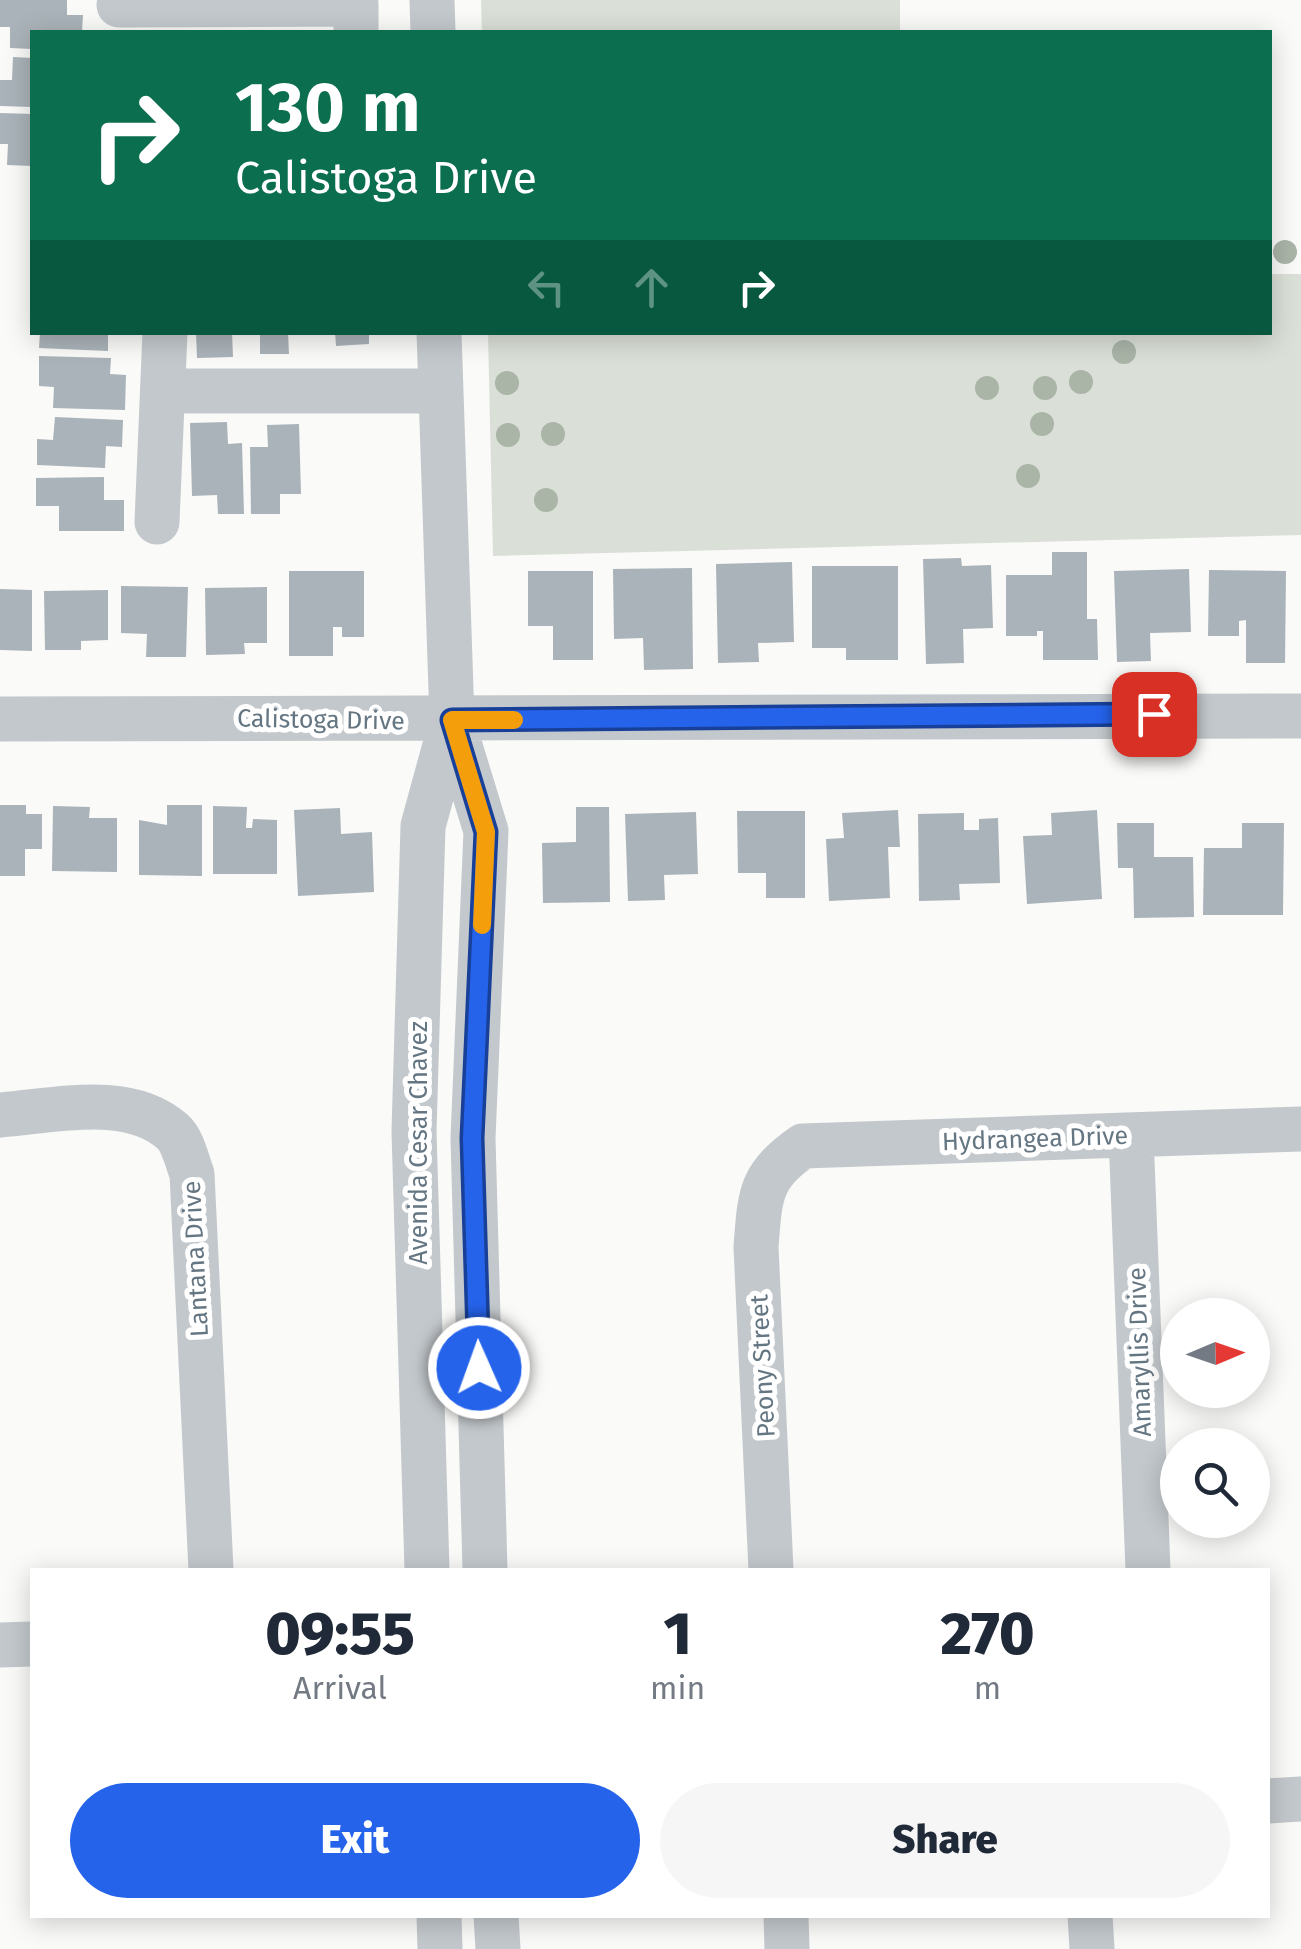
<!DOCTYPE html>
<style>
body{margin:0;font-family:"Fira Sans",sans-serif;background:#f6f6f7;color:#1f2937;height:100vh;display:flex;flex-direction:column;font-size:38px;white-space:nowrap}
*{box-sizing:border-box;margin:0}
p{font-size:32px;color:#747a83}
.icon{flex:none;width:55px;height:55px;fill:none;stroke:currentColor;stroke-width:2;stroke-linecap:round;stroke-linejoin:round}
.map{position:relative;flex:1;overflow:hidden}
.details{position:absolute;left:30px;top:1568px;width:1240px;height:350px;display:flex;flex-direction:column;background:#fff;border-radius:0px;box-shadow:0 5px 25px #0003}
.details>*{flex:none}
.hud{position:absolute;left:30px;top:30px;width:1242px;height:305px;border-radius:0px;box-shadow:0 5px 25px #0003;background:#0b6e4f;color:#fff;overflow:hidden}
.needle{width:65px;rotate:88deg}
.controls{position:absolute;left:1160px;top:1298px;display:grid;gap:20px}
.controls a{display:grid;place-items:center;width:110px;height:110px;border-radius:50%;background:#fff;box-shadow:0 5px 25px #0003;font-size:50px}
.pin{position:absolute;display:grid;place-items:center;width:85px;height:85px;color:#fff;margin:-42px;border-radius:20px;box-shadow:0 5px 15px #0006}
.me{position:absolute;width:110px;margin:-55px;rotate:358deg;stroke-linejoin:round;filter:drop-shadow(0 0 8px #0008)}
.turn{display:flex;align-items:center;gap:35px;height:210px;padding:0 40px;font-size:45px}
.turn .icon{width:130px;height:130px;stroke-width:2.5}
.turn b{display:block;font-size:70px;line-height:85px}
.lanes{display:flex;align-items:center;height:95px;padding:0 40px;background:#0003;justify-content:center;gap:50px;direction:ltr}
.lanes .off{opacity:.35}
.eta{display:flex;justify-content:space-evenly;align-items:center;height:170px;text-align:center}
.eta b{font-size:60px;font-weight:800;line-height:70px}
.action{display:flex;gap:20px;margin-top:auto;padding:20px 40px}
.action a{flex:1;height:115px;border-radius:60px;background:#2563eb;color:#fff;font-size:40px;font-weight:800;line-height:115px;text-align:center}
.action a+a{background:#f6f6f7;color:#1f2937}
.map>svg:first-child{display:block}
.green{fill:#dadfd7}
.building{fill:#aab3b9}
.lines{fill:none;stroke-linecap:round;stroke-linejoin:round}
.minor{stroke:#c3c8cc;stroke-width:45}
.tree{fill:#aab4a7}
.route-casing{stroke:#184099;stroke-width:25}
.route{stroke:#2563eb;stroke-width:18}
.slow{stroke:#f59e0b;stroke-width:18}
.labels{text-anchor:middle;stroke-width:10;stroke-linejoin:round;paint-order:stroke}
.street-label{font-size:25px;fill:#657683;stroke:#fff}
</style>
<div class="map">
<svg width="1301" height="1949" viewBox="0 0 1301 1949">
<rect width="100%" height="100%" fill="#fafaf8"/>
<path class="green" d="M481 0H900V32H482Z
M1270 274H1301V535L493 556 488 333 1270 332Z"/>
<path class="building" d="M0 0H67V15H83L82 32H32V49L10 48V27H0Z
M13 57 32 58V107L0 106V80H12Z
M0 113 32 114V166L7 165 8 144H0Z
M40 332H108V351L39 348Z
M196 332H232L233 357 197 358Z
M260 332H288L289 354H260Z
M335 332H369V344L336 346Z
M39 356 111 358 110 374 126 375 125 410 53 408 54 387 39 386Z
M55 417 123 420 122 447 106 446 105 468 37 465V439L53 440Z
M227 422 228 444 242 443 244 514H218L217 495 192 496 190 423Z
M299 424 301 494H280V514H251L250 447H268L267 425Z
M104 477V500H124V531H59V506H36V478Z
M1052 552H1087V619H1097L1098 660H1043V631H1037V636H1006V575H1052Z
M961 558 962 566 991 565 993 628 963 629 964 663 926 664 923 559Z
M792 562 794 642 758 643 759 662 718 663 716 564Z
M812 566H898V660H846V648H812Z
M692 568 693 669 644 670 643 638 614 639 613 569Z
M1189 569 1191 632 1150 633 1151 661 1117 662 1114 571Z
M1209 570 1286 571 1285 663H1246V620L1239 621V636H1208Z
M289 571H364V637H342V627H333V656H289Z
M528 571H593V660H553V626H528Z
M121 586 188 587 186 657H146L147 634 121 633Z
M267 587V643H244L245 654 206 655 205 588Z
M0 589 32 590V651L0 650Z
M108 590V640L81 641V650H45L44 591Z
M0 805H26V814H42V849H25V876H0Z
M167 805H202V876L139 875V820L167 825Z
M53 806 90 807 89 818H117V872L52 871Z
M213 806 247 807 246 828H252L253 819 277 820V874H213Z
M576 807H609L610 902 543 903 542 843 576 842Z
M340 808 341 834 372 832 374 892 298 896 294 810Z
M898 810 900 847H888L890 898 829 901 826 839 844 838 842 813Z
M1097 810 1102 899 1027 904 1023 836 1052 835 1051 813Z
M737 811H805V898H766V873H738Z
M696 812 698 874 664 875 665 900 628 901 625 814Z
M964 813V830H979V819L998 818 1000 883 959 884 960 900 919 901 918 814Z
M1117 823H1154V857H1193L1194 917 1134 918 1133 868H1118Z
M1242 823H1284L1283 915H1203L1204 848H1242Z"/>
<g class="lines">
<path class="minor" d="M432 0 433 32
M119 5 356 4V32
M439 332 452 720 486 831 473 1138 485 1570
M165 391H441
M157 522 165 332
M0 719 1301 716
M0 1115C54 1111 129 1092 173 1132 183 1141 187 1161 192 1174L211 1570
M1131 1135 1148 1570
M427 1570 414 1131 423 826 452 720
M771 1570 756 1247C760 1196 759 1176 803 1146L1301 1129
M0 1645 32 1644
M1268 1801 1301 1799
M439 1915 440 1949
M496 1915 498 1949
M786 1915 787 1949
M1090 1915 1092 1949"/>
</g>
<g class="tree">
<circle cx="1285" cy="252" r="12"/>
<circle cx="1124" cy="352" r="12"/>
<circle cx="1081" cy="382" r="12"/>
<circle cx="507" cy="383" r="12"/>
<circle cx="987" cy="388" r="12"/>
<circle cx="1045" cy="388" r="12"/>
<circle cx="1042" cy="424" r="12"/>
<circle cx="553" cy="434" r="12"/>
<circle cx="508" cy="435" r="12"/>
<circle cx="1028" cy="476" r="12"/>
<circle cx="546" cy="500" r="12"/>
</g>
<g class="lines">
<defs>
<path id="route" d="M479 1368 472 1138 486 832 452 720 1154 714"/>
</defs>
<use href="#route" class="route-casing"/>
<use href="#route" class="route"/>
<path class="slow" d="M482 925 486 832 452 720H514"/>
</g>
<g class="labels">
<g class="street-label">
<text transform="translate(321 719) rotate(1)" y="9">Calistoga Drive</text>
<text transform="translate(1035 1138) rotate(-2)" y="9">Hydrangea Drive</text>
<text transform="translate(418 1143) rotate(-90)" y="9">Avenida Cesar Chavez</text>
<text transform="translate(195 1259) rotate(-93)" y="9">Lantana Drive</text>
<text transform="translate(1139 1352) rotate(-92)" y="9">Amaryllis Drive</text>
<text transform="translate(762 1366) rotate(-93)" y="9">Peony Street</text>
</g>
</g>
</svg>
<div class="controls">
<a><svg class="needle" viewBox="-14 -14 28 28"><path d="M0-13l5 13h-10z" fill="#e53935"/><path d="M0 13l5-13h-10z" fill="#747a83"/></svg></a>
<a><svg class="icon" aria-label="search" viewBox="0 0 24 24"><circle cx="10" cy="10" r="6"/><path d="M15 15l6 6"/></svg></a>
</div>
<div class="pin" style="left:1154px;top:714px;background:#d93025"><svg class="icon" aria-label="arrive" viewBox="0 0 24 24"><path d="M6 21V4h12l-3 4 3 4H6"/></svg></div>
<svg class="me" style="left:479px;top:1368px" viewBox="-20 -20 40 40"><circle r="17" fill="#2563eb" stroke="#fff" stroke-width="3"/><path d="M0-11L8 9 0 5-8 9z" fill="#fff"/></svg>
<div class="hud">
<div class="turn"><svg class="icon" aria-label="right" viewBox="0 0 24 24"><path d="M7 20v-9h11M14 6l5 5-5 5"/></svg><div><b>130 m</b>Calistoga Drive</div></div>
<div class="lanes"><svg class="icon off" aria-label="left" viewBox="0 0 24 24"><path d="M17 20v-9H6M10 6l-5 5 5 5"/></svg><svg class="icon off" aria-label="ahead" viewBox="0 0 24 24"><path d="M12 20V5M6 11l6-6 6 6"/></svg><svg class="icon" aria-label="right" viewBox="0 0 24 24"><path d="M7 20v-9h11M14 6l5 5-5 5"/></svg></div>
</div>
<section class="details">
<div class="eta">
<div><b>09:55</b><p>Arrival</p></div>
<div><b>1</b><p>min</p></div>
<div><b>270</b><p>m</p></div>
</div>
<div class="action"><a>Exit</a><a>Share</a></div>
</section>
</div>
